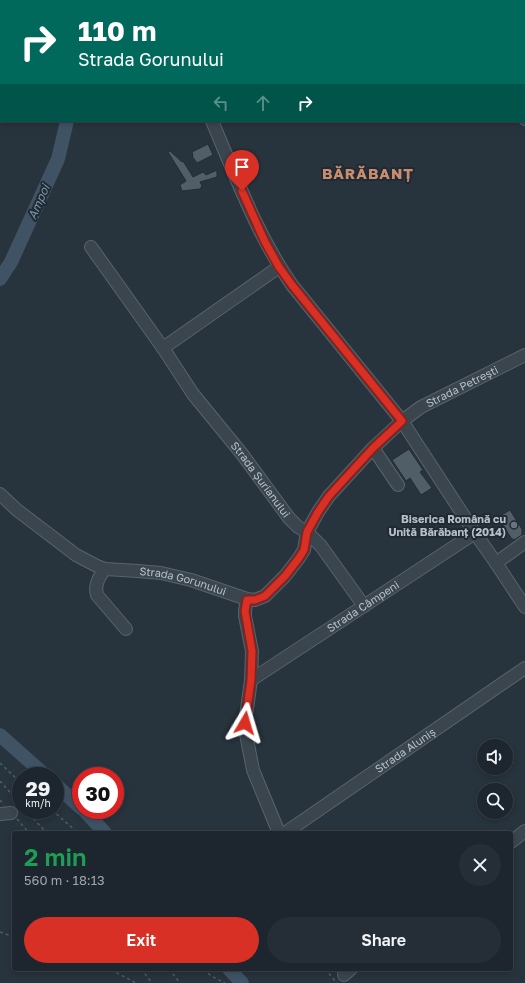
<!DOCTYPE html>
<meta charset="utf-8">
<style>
body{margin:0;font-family:"Golos Text",sans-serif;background:#252e36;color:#f1f3f6;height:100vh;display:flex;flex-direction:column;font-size:15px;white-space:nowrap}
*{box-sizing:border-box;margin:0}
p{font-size:13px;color:#a0a5aa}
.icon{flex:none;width:22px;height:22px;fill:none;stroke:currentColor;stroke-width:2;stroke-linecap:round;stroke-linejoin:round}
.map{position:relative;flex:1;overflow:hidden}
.sheet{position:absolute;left:12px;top:831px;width:501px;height:140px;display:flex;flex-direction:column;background:#1d262e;border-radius:4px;box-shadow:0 2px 6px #0003,0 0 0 1px #3b434a}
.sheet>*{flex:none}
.banner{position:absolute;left:0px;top:0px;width:525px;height:122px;box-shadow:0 2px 6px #0003,0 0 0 1px #3b434a;background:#00695c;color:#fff;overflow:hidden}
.buttons{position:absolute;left:477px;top:739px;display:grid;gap:8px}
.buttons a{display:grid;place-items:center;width:36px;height:36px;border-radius:50%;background:#1d262e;box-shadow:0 2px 6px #0003,0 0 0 1px #3b434a;font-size:20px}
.speed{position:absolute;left:12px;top:767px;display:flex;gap:8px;font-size:20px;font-weight:700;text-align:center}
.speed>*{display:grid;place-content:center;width:52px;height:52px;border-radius:50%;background:#1d262e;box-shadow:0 2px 6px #0003,0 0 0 1px #3b434a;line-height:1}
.speed small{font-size:10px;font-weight:400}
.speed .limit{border:6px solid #d22;background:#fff;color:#111}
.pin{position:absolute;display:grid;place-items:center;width:34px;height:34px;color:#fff;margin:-41px -17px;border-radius:50% 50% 50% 0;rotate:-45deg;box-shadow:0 0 4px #0007}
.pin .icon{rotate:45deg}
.me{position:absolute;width:44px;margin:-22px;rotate:7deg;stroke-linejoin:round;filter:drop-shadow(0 0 3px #0008)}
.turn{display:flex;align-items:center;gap:14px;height:84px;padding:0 12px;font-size:18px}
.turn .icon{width:52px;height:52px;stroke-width:2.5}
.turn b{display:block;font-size:28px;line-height:34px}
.lanes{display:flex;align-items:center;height:38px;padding:0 12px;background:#0003;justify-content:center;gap:20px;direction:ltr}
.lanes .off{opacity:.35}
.round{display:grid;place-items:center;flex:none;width:42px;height:42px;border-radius:21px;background:#252e36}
.summary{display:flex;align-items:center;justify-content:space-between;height:68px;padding:0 12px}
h1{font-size:24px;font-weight:600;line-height:30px;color:#1e9e55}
.primary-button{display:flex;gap:8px;margin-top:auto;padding:8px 12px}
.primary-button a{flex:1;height:46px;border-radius:24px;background:#d93025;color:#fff;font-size:16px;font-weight:600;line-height:46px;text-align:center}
.primary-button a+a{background:#252e36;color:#f1f3f6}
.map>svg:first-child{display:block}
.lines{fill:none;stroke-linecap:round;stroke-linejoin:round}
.river{stroke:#3f5365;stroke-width:14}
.building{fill:#505e68;stroke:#222c35}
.minor-casing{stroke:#59636b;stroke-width:14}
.path{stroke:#4b5f5f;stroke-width:1.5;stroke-dasharray:3 3;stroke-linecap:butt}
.minor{stroke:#3b454e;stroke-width:12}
.route-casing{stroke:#8d1f18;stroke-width:10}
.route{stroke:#d93025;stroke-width:7}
.worship-dot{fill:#6b7280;stroke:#202a33;stroke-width:1.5}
.labels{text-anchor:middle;stroke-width:4;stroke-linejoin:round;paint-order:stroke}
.street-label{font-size:11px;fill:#b7c0c8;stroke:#202a33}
.poi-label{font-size:11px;font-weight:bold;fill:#b7c0c8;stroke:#202a33;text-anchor:end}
.water-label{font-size:12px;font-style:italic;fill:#7b94a9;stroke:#202a33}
.district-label{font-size:15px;font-weight:bold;letter-spacing:1px;fill:#cc8d6f;stroke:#202a33}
</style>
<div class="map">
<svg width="525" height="983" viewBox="0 0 525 983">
<rect width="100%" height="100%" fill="#27333d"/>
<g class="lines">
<path class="river" d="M93 1 94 0
M0 279 11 262 58 159 67 121
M0 735 46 776
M55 784 81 808
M84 810 105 833
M229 969 242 983"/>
</g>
<path class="building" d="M208 144 213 155 197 163 192 156H193L192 152Z
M170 151 182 162 183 161 193 177 203 172 206 175 217 170V177L200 182 202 186 200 189 182 191 180 185 186 181 168 152Z
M409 449 423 470 420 472 432 488 421 495 410 478 406 481 392 460Z
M510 510 522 529V535L514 540 511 538 498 517Z"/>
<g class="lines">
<defs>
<g id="minor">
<path d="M161 0V1"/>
<path d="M271 0V1"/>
<path d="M59 1 60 0"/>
<path d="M313 1 319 0"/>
<path d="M0 36H1"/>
<path d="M524 115 525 119"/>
<path d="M212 121C236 177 257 235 292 285L402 421 475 533 496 563 525 607"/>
<path id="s1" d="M91 247 163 348 193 394 242 454 289 518 298 527 307 532 321 546 364 606"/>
<path d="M163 348 279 267"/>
<path d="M373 448 398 485"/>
<path id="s2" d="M0 494 17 510 76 555 97 566 105 569 138 571 161 573 191 580 247 599 255 600 265 596 285 576 299 558 304 550 307 532 312 523 318 512 329 496 373 448 402 421 421 407 525 355"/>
<path d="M496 563 525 542"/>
<path d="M105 569C99 577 94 585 97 595L126 629"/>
<path d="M247 599 245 611V616L252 651 251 680 245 723 246 734 253 770 279 833"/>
<path id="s3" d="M251 680 475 533"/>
<path d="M0 814 11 813"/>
<path id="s4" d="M285 833 525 668"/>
<path d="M511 842 525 831"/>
<path d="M344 975 351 969"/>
</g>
</defs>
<use href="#minor" class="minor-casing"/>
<path class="path" d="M0 763 21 783
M0 781 21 805
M0 800 4 805
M25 810 47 833
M52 810 78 833
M17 819 29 833
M0 932 14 937
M105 969 117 973 136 983
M141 969 152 983
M169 969 180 983
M204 969 211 976 225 983
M325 969 337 983"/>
<use href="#minor" class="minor"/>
</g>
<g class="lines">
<defs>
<path id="route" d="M242 191 265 242 279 267 292 285 402 421 373 448 329 496 318 512 312 523 307 532 304 550 299 558 285 576 265 596 255 600H247L245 611 252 651 251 680 245 723"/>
</defs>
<use href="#route" class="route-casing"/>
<use href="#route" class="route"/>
</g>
<circle class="worship-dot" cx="514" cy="525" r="4"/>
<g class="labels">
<g class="street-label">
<text dy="4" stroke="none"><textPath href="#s2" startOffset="590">Strada Petrești</textPath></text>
<text dy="4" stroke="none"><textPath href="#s1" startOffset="288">Strada Șurianului</textPath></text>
<text dy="4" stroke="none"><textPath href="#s2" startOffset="209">Strada Gorunului</textPath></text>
<text dy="4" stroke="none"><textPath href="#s3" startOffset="134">Strada Câmpeni</textPath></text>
<text dy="4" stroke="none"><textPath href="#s4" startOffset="146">Strada Aluniș</textPath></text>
</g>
<g class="poi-label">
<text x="506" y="523">Biserica Română cu<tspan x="506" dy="13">Unită Bărăbanț (2014)</tspan></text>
</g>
<g class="water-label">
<text transform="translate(39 202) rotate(-66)" y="4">Ampoi</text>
</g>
<g class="district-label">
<text x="368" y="179">BĂRĂBANȚ</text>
</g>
</g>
</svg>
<div class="buttons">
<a><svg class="icon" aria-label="sound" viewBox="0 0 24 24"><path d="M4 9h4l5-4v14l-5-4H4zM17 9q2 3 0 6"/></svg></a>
<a><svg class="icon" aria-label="search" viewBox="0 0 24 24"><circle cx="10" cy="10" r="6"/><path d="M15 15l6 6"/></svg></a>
</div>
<div class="speed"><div>29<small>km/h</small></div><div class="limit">30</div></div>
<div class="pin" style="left:242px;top:191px;background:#d93025"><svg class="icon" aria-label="arrive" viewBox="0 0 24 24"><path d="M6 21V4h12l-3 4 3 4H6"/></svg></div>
<svg class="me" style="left:245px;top:723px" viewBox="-20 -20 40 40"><path d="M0-17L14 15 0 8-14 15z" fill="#d93025" stroke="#fff" stroke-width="4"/></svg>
<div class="banner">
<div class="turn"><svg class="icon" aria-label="right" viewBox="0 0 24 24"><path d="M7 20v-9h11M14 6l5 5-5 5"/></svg><div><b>110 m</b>Strada Gorunului</div></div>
<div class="lanes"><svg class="icon off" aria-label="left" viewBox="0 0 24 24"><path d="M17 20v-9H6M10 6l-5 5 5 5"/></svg><svg class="icon off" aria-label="ahead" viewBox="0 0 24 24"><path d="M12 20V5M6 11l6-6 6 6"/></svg><svg class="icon" aria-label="right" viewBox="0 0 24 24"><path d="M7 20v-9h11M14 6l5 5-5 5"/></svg></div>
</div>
<section class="sheet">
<div class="summary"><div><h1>2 min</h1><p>560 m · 18:13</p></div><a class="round"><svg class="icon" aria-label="close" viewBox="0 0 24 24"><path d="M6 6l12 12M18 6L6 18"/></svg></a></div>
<div class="primary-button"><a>Exit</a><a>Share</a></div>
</section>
</div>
